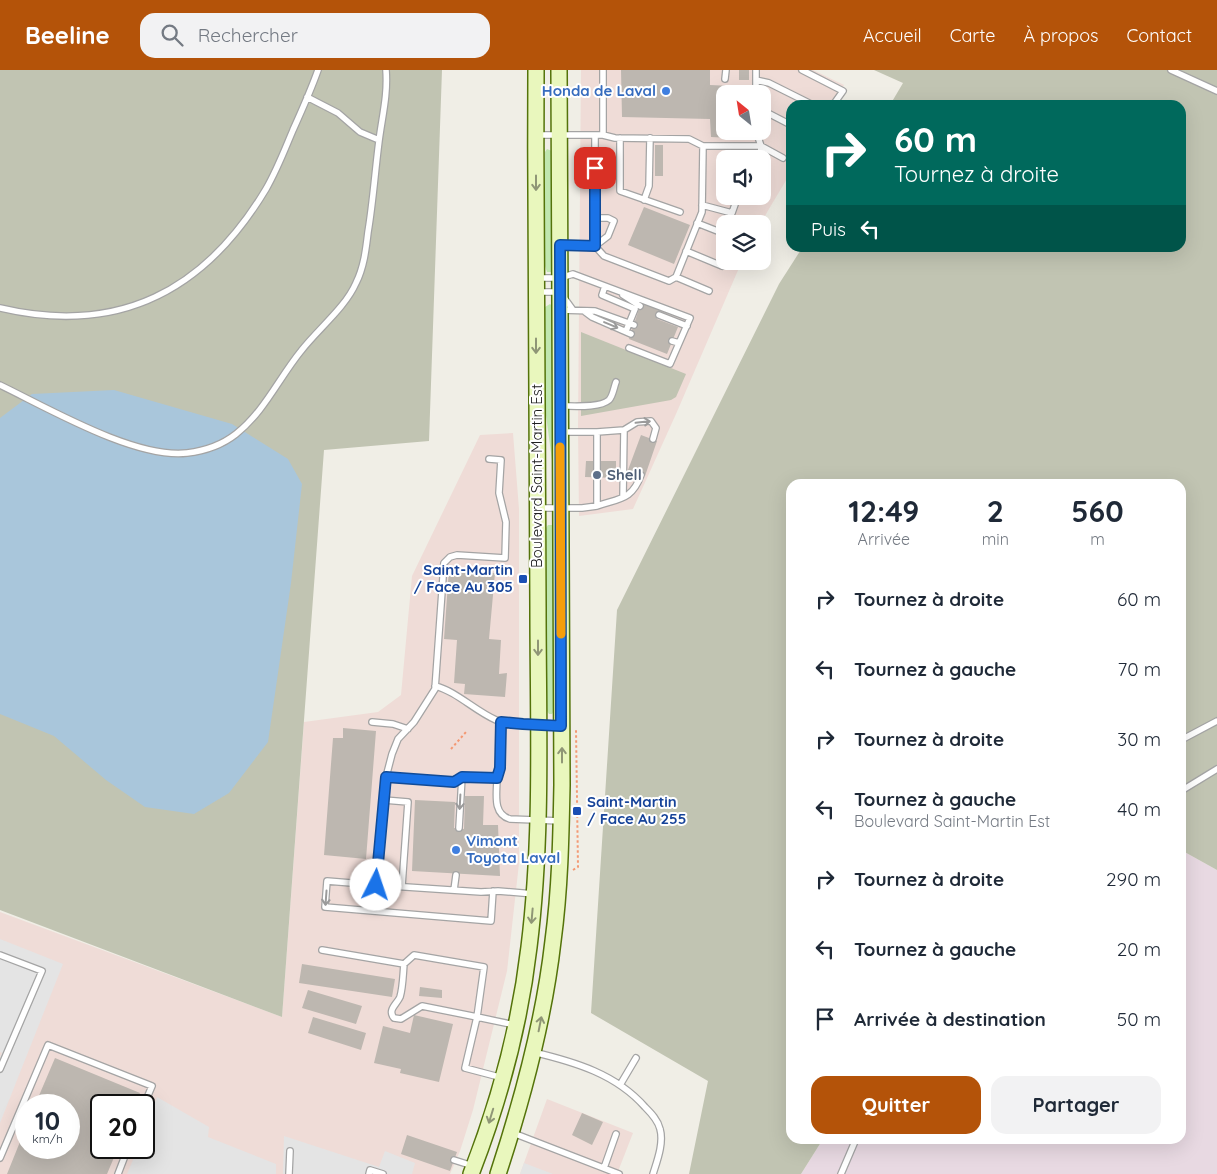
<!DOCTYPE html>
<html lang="fr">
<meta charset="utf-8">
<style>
body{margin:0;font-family:Quicksand,sans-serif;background:#f2f2f3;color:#1f2937;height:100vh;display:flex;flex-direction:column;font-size:19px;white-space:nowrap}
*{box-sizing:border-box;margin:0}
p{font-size:16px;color:#747a83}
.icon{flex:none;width:28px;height:28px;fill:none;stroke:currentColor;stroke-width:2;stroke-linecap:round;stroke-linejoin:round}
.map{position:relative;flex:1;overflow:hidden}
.panel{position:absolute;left:786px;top:409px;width:400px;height:665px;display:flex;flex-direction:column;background:#fff;border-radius:15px;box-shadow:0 5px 20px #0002}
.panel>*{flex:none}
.banner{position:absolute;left:786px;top:30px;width:400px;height:152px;border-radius:15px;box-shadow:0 5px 20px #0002;background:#00695c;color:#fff;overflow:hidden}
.needle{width:32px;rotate:330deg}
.fabs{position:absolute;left:716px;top:15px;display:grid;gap:10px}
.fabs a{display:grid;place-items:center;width:55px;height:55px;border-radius:10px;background:#fff;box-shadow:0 5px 20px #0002;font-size:25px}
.speed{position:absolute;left:15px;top:1024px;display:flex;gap:10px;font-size:25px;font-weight:700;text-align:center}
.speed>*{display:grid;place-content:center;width:65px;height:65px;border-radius:50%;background:#fff;box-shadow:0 5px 20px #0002;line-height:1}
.speed small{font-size:12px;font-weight:400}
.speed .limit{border:2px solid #111;border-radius:8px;background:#fff;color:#111}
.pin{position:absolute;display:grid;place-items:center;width:42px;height:42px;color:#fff;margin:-21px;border-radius:10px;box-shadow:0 2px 8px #0006}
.me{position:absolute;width:55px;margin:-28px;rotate:4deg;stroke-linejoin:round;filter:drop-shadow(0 0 4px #0008)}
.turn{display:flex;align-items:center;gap:18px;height:105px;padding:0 25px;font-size:22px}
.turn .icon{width:65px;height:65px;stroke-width:2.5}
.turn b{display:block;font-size:35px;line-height:42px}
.then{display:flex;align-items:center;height:48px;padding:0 25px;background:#0003;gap:10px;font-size:19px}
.eta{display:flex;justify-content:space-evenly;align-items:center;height:85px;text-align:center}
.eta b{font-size:30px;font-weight:700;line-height:35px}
.action{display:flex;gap:10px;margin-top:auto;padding:10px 25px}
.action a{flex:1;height:58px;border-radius:15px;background:#b45309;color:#fff;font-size:20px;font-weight:700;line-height:58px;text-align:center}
.action a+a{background:#f2f2f3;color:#1f2937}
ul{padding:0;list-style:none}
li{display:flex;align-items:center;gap:15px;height:70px;padding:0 25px}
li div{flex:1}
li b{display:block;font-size:19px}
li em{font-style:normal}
header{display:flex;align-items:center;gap:30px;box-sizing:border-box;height:70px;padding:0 25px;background:#b45309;color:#fff}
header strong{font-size:24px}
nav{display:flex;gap:28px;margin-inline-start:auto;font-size:18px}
.search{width:350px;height:45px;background:#f2f2f3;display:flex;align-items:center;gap:12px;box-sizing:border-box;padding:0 18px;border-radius:15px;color:#747a83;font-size:19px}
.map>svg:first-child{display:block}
.commercial{fill:#efdcd7;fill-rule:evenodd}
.industrial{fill:#e8d9e2}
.construction{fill:#c1c4b2}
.grass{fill:#c0e7af}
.parking{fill:#e4e4e4}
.water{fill:#a9c6db}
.building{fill:#bdb7b0}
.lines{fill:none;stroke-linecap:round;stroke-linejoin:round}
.service-casing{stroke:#a4a4a4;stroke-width:8}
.secondary-casing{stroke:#54730a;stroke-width:18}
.path{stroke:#f39974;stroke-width:2;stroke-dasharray:2.5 2.5;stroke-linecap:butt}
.service{stroke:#fff;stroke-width:5.5}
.secondary{stroke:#e9f7bd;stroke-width:15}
.oneway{stroke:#8f9676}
.oneway2{stroke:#9b9b9b}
.route-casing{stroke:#114b97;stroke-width:12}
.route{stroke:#1a73e8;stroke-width:9}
.slow{stroke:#f59e0b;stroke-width:9}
.shop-dot{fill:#3f7fe0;stroke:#fff;stroke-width:2}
.service-dot{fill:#5c6f8a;stroke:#fff;stroke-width:2}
.transit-dot{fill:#1a4fb4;stroke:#fff;stroke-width:2}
.labels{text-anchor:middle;stroke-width:4;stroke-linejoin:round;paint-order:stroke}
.shop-label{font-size:15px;font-weight:bold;fill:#366cbe;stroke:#fff;text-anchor:end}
.service-label{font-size:15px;font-weight:bold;fill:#4e5e75;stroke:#fff;text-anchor:start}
.street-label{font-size:15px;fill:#202020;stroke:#fff}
.transit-label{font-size:15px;font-weight:bold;fill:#164399;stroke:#fff;text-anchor:end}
</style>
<header>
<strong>Beeline</strong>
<div class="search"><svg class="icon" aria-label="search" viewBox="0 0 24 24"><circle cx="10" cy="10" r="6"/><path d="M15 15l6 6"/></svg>Rechercher</div>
<nav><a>Accueil</a><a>Carte</a><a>À propos</a><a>Contact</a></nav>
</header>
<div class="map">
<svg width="1217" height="1104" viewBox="0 0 1217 1104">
<rect width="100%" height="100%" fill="#f0eee6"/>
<path class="commercial" d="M581 0H813L844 15 832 35H791V102L760 154H725V191H742L676 344 633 439 579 446 578 358ZM725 24H762V61H725ZM725 89H762V126H725Z
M513 363 519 439V793L507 901 473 1040 460 1081 450 1104H0V842L282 947 304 652 378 642 401 625 412 506 480 365ZM26 1035H69V1078H26ZM101 1035H144V1078H101Z
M547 1029 633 1063 617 1104H520Z"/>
<path class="industrial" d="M1181 780 1217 800V1104H801L823 1069H1181Z"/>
<path class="construction" d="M0 0H442L429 371 324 380 282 947 0 840Z
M874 0H1217V800L1181 780V414H791V1069H823L801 1104H689L708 1011 591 943 617 540 779 214 802 178H1181V35H890L903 13Z
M581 262 686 304 676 327 671 330 581 346Z"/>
<path class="grass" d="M547 79 552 81 553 200 551 202H547L545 196V82Z
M550 234 553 237 554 390H552L545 338V237Z
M548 455H552L554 459V641L552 644H549L547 641 546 458Z"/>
<path class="parking" d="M0 869 63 894 0 1053V987L2 983 0 982Z
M157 1027 209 1057 208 1067 276 1094V1104H127L138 1078H144V1062Z
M284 1066 379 1097 385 1081 415 1093 412 1104H283Z
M524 1093 553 1104H520Z"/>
<path class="water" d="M114 320 232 354 288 389 302 414 291 513 268 672 229 723 194 744 145 737 106 710 54 666 0 644V348L32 324Z"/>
<path class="building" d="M621 0H710V15L752 17V24H725V61H752V69L711 67 710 49 622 47Z
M739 0H749V10H739Z
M655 75H663V106H655Z
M644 137 690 155 674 194 628 175Z
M641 233 660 240 657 249 678 257 667 284 629 269Z
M641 365 657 371 645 406 628 400Z
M586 391H616V408L585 407Z
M449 499 495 503 489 569 501 570 499 604 507 603 505 627 464 624 465 614 454 613 457 570 444 569Z
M343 658 376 661 366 789 324 785 333 668H343Z
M465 726H484L483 755H498L500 806 412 801 415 730 455 732 454 758 464 759Z
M302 894 395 909 392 927 299 913Z
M420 917 442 920V928L419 926Z
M308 920 362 936 356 954 302 938Z
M414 945 453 954 439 1012 400 1003 401 999 374 993 383 956 410 963Z
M313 947 366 963 361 980 308 963Z
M55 988 140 1023 135 1035H101V1078H118L107 1104H7L26 1057V1078H69V1035H35Z
M582 1043 603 1052 592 1075 572 1065Z
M407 1065 457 1082 450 1101 401 1084Z"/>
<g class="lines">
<defs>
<path id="service" d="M603 0V65
M756 0V24
M802 0 843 21 833 35
M1171 0 1217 21
M725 9 726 0
M756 10 769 13 813 35
M307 27 338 43 360 62 379 70
M762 40 791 55
M756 61 761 76 760 89
M538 65H603L615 68 689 69 703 76 702 142 676 207 669 211 604 186 595 176 608 166 614 151 608 148H595
M620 68V121L680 142
M703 76H761L783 88
M724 101H725
M644 130 649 116 650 68
M702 135 732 143 738 126
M697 153 725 164
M560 175 595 176V65
M686 181 722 196
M676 207 709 221
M538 208H560L573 204 690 248 670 294 629 278
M605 216 602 225 635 239 626 261
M538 222H560L573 240
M623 225 640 236
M0 238C119 266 205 221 266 119 277 100 285 79 293 60 302 40 311 20 318 0
M560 240 595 241 634 255
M584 241 592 247 631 264
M659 245 687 256
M672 271 679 273
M0 315C48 338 135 389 187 383 204 381 222 375 236 364 264 342 279 308 301 281 318 259 345 238 356 213 364 197 366 179 368 162 373 132 375 102 379 71 382 47 388 25 386 0
M562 336C574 336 600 338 609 330 613 326 614 317 616 312
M597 362 624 360 637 352 651 351 656 358 653 369
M489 389 501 390 499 423 506 452 505 488 457 485 450 487 444 493 435 619 414 652 398 669 392 684 386 707 376 815 481 822 498 821 534 824
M623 427 624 360
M597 436C620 428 632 430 641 405
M538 438H582L597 436V362H561
M435 616C456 621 475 641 496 650 515 658 541 655 561 656
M372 652 393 654 408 659
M1181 670 1217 651
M386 707 454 711 462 707 497 708C497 723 492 744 510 749L561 751
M497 708 499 698 501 652
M1181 721 1217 699
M384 730 408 732 402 816
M459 758 462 707
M376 815 327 811 325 837 491 851 493 821
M454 820 456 805
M322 880 404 894 414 885 484 897 477 947 422 936 401 949 394 948C387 940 397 934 400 927 403 917 403 904 404 894
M0 885 42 901 0 999
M533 982C575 992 616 1004 645 1037 651 1043 658 1050 660 1059 664 1073 657 1091 653 1104
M503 1008 465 998 477 947 515 955
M620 1015 636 988
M513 1063 619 1104
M0 1088 48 975 152 1016 144 1035
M454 1090 473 1096
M604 1098 616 1064
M118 1104 128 1078
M289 1104 290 1081
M369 1104 370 1100 383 1104
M841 1104 856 1069"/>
<path id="secondary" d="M471 1104C499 1032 520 954 529 877 543 764 538 650 538 537 538 358 535 179 536 0
M498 1104C523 1028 544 951 553 871 560 819 561 767 562 715L559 0"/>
</defs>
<use href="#service" class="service-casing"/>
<use href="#secondary" class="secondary-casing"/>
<path class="path" d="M451 679 466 662
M573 800 578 797 576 660"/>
<use href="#service" class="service"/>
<use href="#secondary" class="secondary"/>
</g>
<defs><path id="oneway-shaft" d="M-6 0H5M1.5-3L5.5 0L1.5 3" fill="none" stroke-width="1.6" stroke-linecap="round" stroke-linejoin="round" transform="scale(1.25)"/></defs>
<g class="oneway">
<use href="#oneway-shaft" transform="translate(536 113) rotate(90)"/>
<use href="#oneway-shaft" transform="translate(536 276) rotate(90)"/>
<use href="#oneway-shaft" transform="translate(538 578) rotate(90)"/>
<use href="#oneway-shaft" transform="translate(562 685) rotate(-90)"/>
<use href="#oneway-shaft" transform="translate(532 846) rotate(95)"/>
<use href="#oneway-shaft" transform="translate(540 954) rotate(-79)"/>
<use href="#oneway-shaft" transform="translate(491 1046) rotate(107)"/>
</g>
<g class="oneway2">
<use href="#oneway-shaft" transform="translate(611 255) rotate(23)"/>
<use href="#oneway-shaft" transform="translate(643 352) rotate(-6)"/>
<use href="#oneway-shaft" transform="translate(460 732) rotate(93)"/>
<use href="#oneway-shaft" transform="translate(326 828) rotate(94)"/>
</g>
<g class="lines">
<defs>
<path id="route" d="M376 815 386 707 454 712 462 707 497 708 500 698 501 652 523 654 561 656 560 175 595 176V98"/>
</defs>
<use href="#route" class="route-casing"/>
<use href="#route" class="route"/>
<path class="slow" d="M560 377 561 564"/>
</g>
<g class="shop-dot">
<circle cx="666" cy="21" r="5"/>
<circle cx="456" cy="780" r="5"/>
</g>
<circle class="service-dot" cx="597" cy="405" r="5"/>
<g class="transit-dot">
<rect x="518" y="504" width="10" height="10" rx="2.5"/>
<rect x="572" y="736" width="10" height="10" rx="2.5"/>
</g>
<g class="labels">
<g class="shop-label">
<text x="656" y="26">Honda de Laval</text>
<text x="466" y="776" text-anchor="start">Vimont<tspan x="466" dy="17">Toyota Laval</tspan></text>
</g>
<g class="service-label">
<text x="607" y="410">Shell</text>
</g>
<g class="street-label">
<text transform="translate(537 406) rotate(-90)" y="5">Boulevard Saint-Martin Est</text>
</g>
<g class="transit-label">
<text x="513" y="505">Saint-Martin<tspan x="513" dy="17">/ Face Au 305</tspan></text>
<text x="587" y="737" text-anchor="start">Saint-Martin<tspan x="587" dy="17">/ Face Au 255</tspan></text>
</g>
</g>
</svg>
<div class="fabs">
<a><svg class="needle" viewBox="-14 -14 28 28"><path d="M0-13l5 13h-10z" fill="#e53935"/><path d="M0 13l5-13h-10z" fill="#747a83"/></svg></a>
<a><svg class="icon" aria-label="sound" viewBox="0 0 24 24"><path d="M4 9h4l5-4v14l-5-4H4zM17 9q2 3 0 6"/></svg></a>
<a><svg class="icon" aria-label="layers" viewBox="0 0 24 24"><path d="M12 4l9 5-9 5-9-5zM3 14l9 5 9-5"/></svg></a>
</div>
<div class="speed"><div>10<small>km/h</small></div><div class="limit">20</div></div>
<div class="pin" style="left:595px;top:98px;background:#d93025"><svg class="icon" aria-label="arrive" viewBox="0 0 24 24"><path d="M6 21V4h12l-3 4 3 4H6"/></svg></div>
<svg class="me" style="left:376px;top:815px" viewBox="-20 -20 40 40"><circle r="19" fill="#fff"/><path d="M0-13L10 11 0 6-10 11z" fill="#1a73e8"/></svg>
<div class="banner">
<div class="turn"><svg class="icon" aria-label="right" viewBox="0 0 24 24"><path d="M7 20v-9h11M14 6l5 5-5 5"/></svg><div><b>60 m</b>Tournez à droite</div></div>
<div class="then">Puis<svg class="icon" aria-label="left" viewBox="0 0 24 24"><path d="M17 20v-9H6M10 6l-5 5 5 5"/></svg></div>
</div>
<section class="panel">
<div class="eta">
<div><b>12:49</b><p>Arrivée</p></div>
<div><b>2</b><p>min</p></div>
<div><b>560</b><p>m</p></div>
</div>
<ul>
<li><svg class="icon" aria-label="right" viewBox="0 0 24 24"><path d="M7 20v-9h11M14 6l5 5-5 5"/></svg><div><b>Tournez à droite</b></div><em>60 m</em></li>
<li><svg class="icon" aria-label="left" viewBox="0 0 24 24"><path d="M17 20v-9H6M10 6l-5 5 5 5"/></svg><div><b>Tournez à gauche</b></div><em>70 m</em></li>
<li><svg class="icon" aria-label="right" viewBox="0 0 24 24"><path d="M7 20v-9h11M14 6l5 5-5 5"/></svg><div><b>Tournez à droite</b></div><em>30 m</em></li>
<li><svg class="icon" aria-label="left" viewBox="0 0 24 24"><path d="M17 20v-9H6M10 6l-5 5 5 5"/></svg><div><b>Tournez à gauche</b><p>Boulevard Saint-Martin Est</p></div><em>40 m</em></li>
<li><svg class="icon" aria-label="right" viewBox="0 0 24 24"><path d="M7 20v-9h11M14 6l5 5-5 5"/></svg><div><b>Tournez à droite</b></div><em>290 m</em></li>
<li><svg class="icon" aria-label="left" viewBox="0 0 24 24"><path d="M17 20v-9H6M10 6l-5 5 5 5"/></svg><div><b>Tournez à gauche</b></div><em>20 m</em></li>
<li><svg class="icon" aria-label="arrive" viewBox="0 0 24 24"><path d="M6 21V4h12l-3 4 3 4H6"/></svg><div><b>Arrivée à destination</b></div><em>50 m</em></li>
</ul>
<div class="action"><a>Quitter</a><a>Partager</a></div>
</section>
</div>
